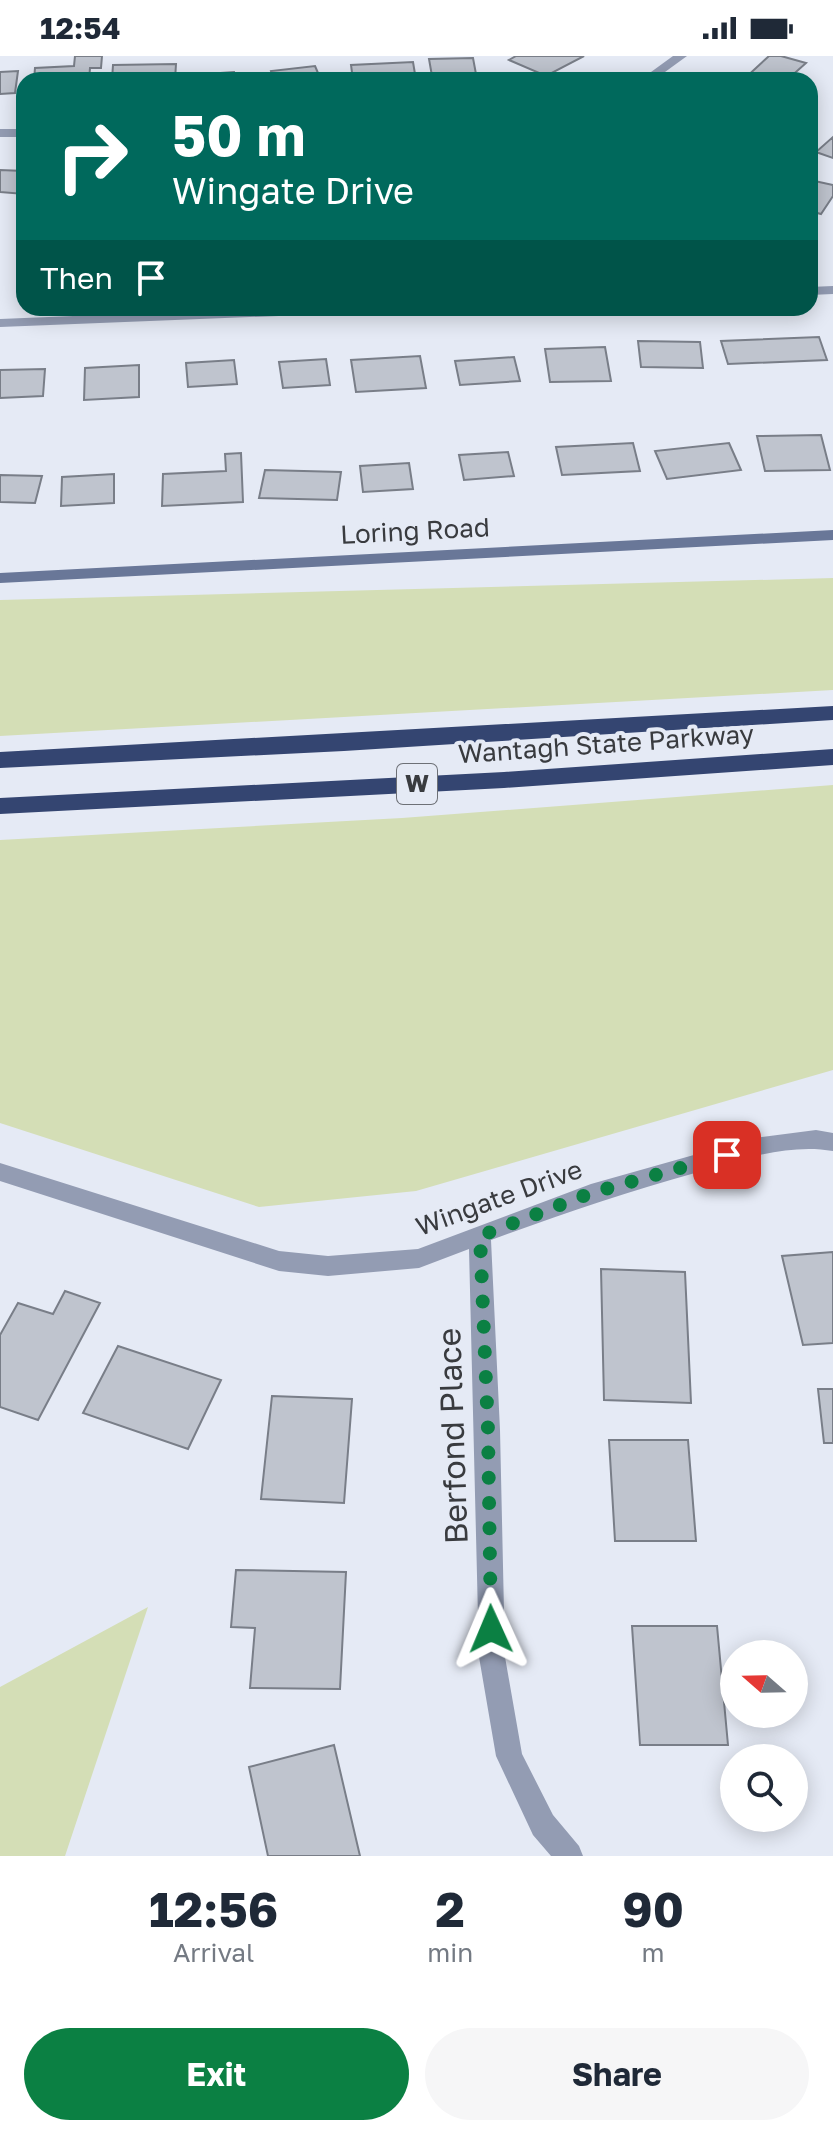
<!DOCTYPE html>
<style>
body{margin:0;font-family:"Golos Text",sans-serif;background:#f6f6f7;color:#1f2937;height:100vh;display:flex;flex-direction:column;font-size:30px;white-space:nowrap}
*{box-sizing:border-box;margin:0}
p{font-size:26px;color:#747a83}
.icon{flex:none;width:44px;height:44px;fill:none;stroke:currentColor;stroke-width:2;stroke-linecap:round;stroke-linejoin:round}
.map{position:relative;height:1800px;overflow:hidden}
.details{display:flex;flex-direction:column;background:#fff;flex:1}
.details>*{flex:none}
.top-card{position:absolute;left:16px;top:16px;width:802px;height:244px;border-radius:24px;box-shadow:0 4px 20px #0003;background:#00695c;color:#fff;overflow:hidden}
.needle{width:52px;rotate:290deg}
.fabs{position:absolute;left:720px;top:1584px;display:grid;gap:16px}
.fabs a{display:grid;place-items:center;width:88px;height:88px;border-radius:50%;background:#fff;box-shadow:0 4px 20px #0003;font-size:40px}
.pin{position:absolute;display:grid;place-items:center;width:68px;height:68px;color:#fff;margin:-34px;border-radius:16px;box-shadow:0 4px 12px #0006}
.me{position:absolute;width:88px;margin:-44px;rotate:359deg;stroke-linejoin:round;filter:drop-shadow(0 0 6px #0008)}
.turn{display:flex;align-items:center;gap:28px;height:168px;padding:0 24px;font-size:36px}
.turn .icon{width:104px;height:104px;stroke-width:2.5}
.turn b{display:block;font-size:56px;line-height:68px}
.then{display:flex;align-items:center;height:76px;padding:0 24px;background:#0003;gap:16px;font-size:30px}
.eta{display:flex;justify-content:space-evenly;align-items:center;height:136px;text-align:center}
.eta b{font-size:48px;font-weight:700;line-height:56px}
.primary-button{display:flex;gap:16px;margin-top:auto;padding:16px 24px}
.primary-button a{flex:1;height:92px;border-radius:48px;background:#0b8043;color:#fff;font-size:32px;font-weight:700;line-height:92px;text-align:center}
.primary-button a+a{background:#f6f6f7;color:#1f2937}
.status{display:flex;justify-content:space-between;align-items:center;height:56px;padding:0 40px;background:#fff;direction:ltr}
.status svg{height:22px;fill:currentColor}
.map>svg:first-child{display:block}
.green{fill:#d4deb6}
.building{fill:#bfc4ce;stroke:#797e88;stroke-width:2}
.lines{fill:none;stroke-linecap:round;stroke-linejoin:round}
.street{fill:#939cb3;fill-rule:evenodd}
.secondary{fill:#697798;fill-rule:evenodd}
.highway{fill:#344571;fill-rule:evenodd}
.route{stroke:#0b8043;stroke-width:14;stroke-dasharray:0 25.2}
.labels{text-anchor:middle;stroke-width:8;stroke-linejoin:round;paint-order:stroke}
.shield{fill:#e5eaf5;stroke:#6d7076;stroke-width:2}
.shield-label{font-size:24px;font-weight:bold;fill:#393b3f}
.street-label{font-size:26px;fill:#393b3f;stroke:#e5eaf5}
.near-street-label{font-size:32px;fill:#393b3f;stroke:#e5eaf5}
</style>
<div class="status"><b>12:54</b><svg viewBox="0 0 49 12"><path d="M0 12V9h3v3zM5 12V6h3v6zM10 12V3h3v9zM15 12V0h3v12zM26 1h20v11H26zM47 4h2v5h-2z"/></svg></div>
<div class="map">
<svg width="833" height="1800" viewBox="0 0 833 1800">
<rect width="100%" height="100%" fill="#e5eaf5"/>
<path class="green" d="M833 522V634L0 680V544Z
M833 729V1014L416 1135 259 1151 0 1067V784L402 762Z
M148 1551 65 1800H0V1631Z"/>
<path class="building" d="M75 0H102L101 12H90L89 24H34L35 12 74 10Z
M516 0H584L546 20 509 4Z
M769 0H781L806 7 787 24H743Z
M473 2 476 18 432 20 429 3Z
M413 6 416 24H353L351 9Z
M176 8 175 24H112L113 9Z
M315 10 321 24H274L271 15Z
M18 15 15 37 0 38V16Z
M234 16 235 24H192V19Z
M833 81V102L816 96Z
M0 114 24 115V138L0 136Z
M810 124 833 129V140L821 158 810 155Z
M819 281 827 304 728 308 721 285Z
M638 285 700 286 703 312 641 311Z
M605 291 611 325 550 326 545 293Z
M420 300 426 332 356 336 351 304Z
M514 301 520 325 460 329 455 305Z
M326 303 330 329 283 332 279 306Z
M234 304 237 328 188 331 186 307Z
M139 309V341L84 344 85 312Z
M45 313 43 340 0 342V314Z
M821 379 830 414 765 415 757 380Z
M633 387 640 415 562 419 556 391Z
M729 387 741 414 667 423 655 395Z
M508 396 514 420 464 424 459 399Z
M241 397 243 446 162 450 163 418 226 415 225 398Z
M409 407 413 433 363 436 360 410Z
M265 414 341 416 337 444 259 442Z
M114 418V447L61 450 62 421Z
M0 419 42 420 35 447 0 446Z
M833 1196V1287L803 1289 782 1200Z
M601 1213 685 1216 691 1347 604 1344Z
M65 1235 100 1247 38 1364 0 1351V1279L18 1247 53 1258Z
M118 1290 221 1324 188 1393 83 1357Z
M818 1333H833V1387H824Z
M272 1340 352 1343 344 1447 261 1443Z
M609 1384H688L696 1485H615Z
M236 1514 346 1516 340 1633 250 1632 255 1572 231 1571Z
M632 1570H717L728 1689H640Z
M334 1689 360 1800H268L249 1711Z"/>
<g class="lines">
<path class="street" d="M673 0H687L654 24H640Z
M0 73H24V81H0Z
M833 230V238L810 239V231Z
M267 252H385L378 256 0 271V263Z
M816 1074 833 1077V1095C788 1087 738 1104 695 1117 626 1136 559 1159 491 1184L500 1374 505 1601 522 1698 553 1759 579 1790 583 1800H551L533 1779 496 1700 479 1601 469 1193 419 1212 328 1220 279 1215 0 1125V1107L279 1195 328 1200 418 1193 591 1128 754 1082Z"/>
<path class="secondary" d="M833 474V484L0 527V517Z"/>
<path class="highway" d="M833 650V664L344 695 0 712V696Z
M833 693V709L504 732 0 758V742L504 716Z"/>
</g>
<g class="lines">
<path class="route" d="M491 1573 488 1374 480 1180 591 1137 727 1099"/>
</g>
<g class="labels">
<rect class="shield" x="397" y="708" width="40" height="40" rx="6"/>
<g class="shield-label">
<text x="417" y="736">W</text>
</g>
<g class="street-label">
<text transform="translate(415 475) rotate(-3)" y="9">Loring Road</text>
<text transform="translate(606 688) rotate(-4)" y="9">Wantagh State Parkway</text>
<text transform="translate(499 1142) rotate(-20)" y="9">Wingate Drive</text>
</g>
<g class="near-street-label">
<text transform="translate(453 1380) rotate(-92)" y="11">Berfond Place</text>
</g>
</g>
</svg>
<div class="fabs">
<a><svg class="needle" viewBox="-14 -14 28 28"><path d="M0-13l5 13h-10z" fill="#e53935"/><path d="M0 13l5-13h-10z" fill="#747a83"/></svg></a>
<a><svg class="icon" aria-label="search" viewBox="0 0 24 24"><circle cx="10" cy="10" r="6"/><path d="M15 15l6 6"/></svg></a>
</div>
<div class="pin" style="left:727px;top:1099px;background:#d93025"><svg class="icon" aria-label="arrive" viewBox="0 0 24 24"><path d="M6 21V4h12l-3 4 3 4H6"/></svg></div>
<svg class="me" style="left:491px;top:1573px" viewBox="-20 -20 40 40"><path d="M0-17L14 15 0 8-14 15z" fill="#0b8043" stroke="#fff" stroke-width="4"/></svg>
<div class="top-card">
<div class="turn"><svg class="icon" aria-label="right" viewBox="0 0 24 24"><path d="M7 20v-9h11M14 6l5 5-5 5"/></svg><div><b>50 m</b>Wingate Drive</div></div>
<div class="then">Then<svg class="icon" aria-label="arrive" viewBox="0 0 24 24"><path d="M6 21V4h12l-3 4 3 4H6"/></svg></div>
</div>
</div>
<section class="details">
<div class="eta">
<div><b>12:56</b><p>Arrival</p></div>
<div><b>2</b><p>min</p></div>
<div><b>90</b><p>m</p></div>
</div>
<div class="primary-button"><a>Exit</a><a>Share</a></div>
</section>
